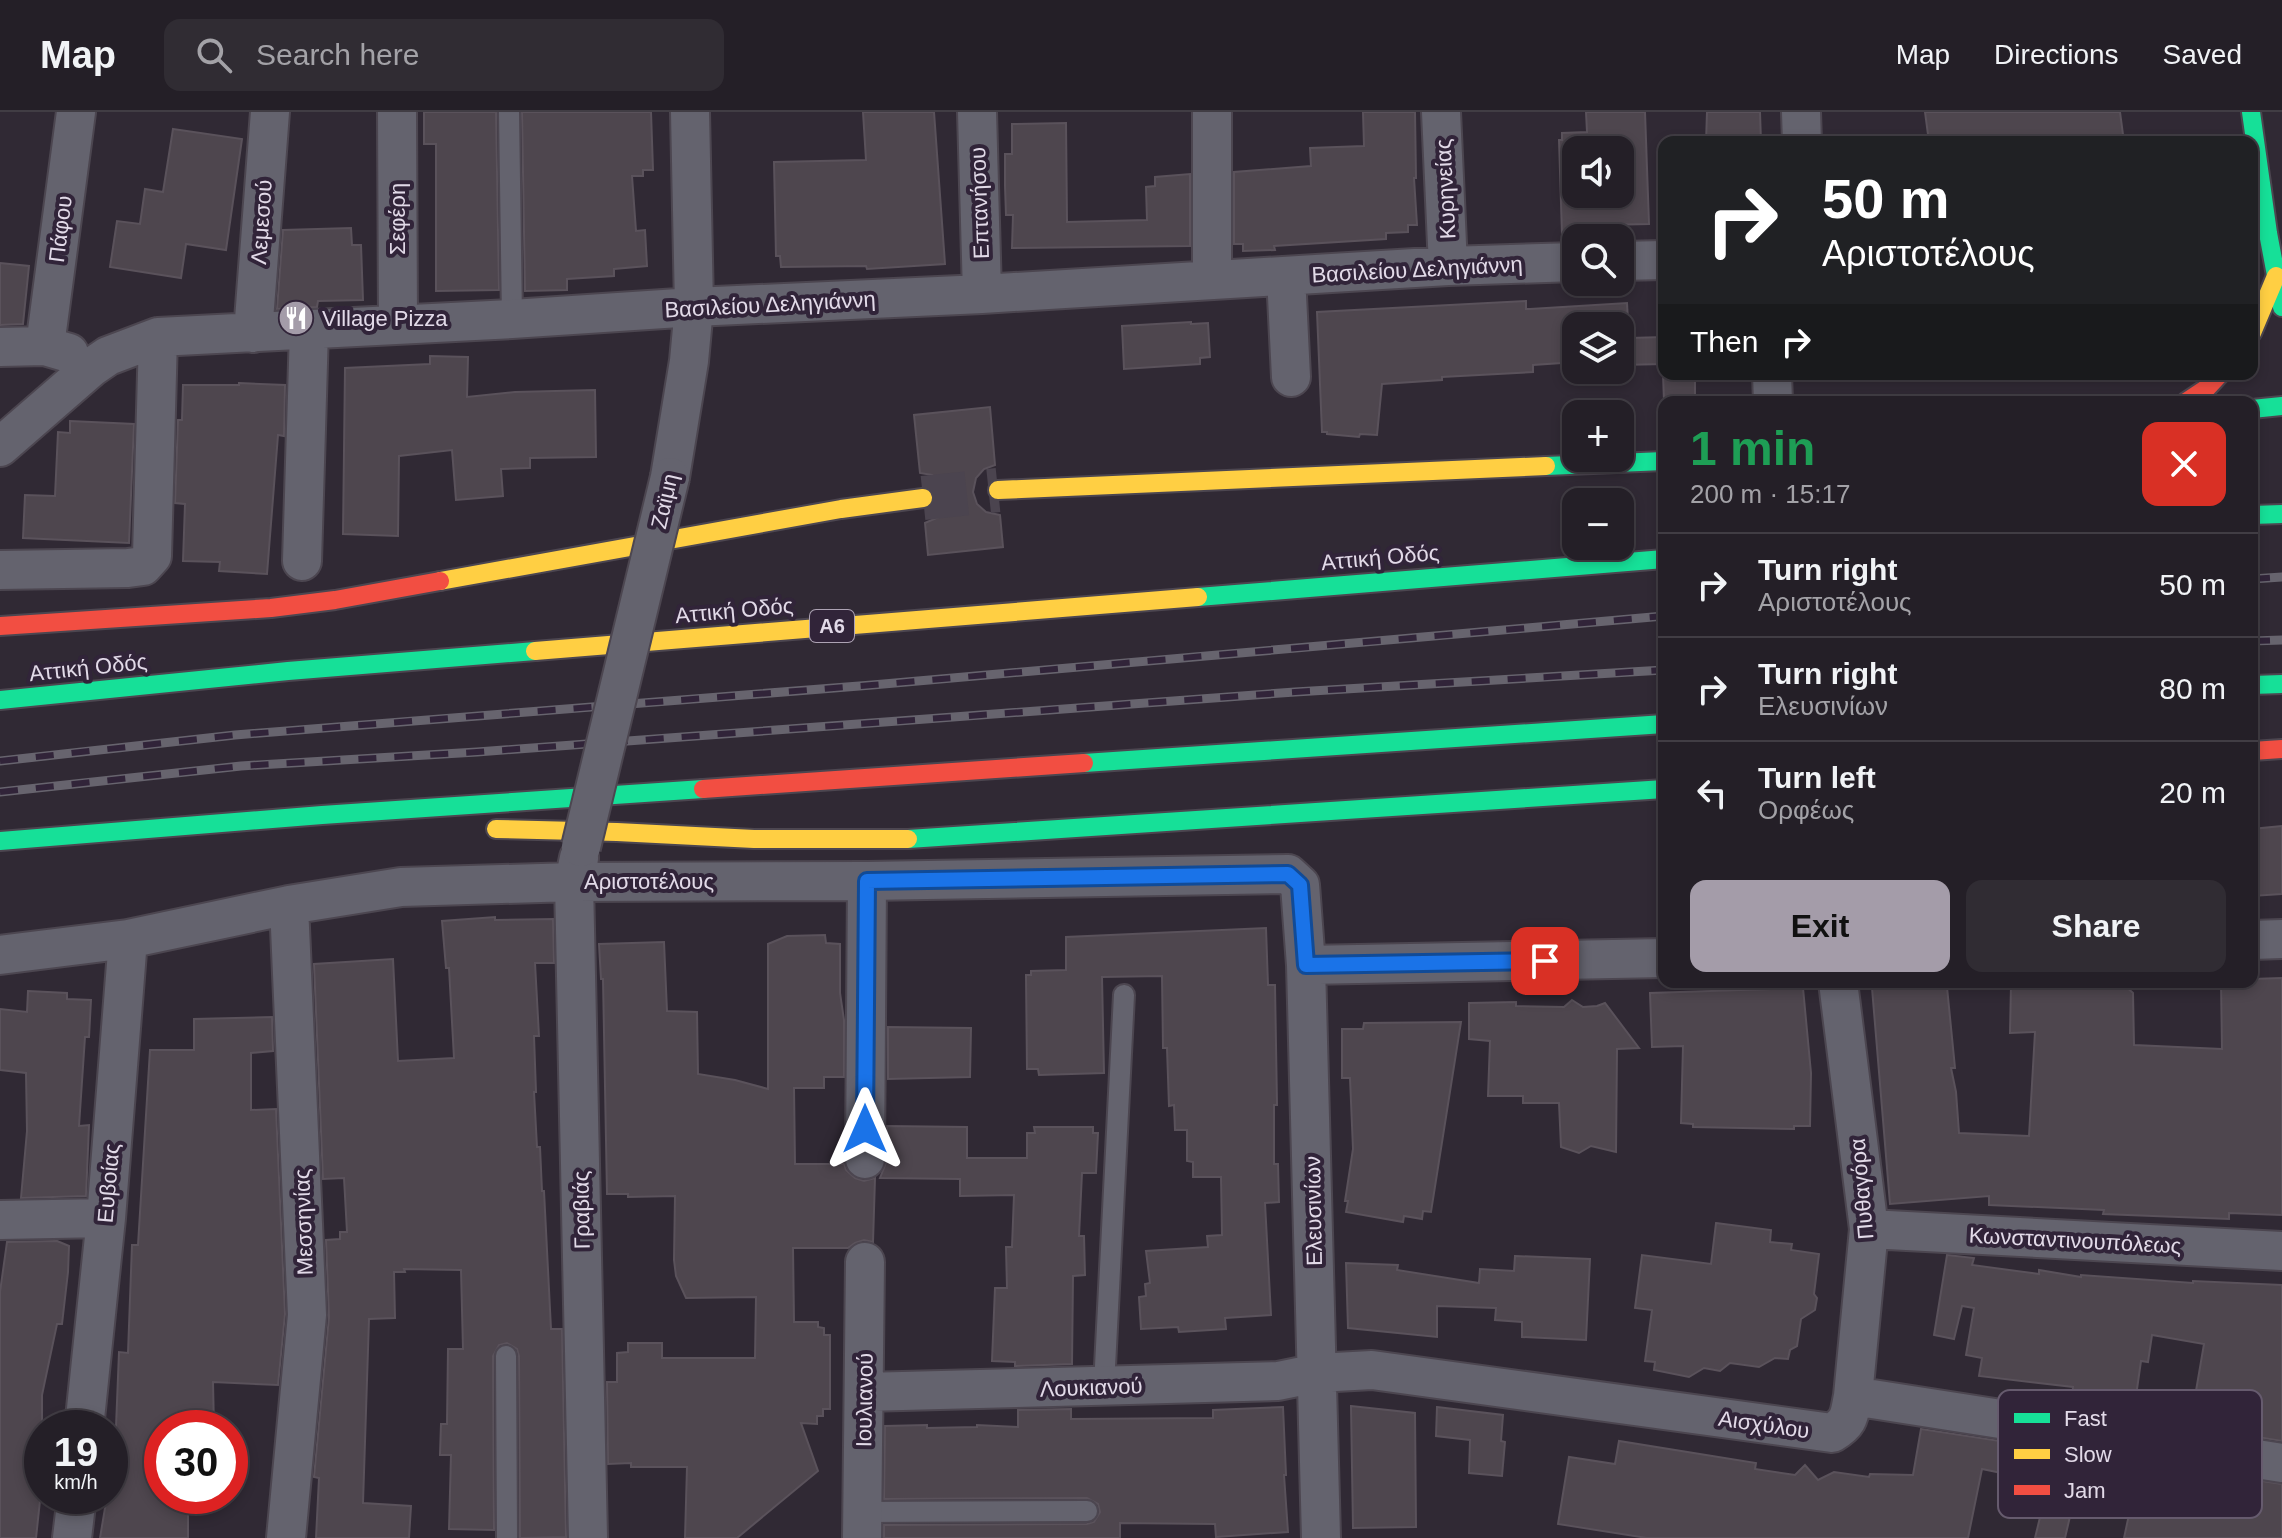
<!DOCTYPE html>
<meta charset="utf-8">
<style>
body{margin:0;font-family:Helvetica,sans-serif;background:#302c33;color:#f1f3f6;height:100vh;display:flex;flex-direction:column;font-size:30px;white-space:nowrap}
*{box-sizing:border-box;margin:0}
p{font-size:26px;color:#a3a2a7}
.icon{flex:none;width:44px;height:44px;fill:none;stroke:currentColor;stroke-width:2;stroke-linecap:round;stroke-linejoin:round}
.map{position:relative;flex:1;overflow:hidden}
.side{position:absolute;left:1658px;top:284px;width:600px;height:592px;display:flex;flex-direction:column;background:#241f27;border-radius:16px;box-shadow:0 4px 12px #0003,0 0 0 2px #413d44}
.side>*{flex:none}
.guide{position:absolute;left:1658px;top:24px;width:600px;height:244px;border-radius:16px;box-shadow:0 4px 12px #0003,0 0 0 2px #413d44;background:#202124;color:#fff;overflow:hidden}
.buttons{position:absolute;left:1562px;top:24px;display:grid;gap:16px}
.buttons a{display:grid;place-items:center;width:72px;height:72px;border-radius:16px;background:#241f27;box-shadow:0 4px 12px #0003,0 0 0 2px #413d44;font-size:40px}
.speed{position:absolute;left:24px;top:1298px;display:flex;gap:16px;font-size:40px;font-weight:700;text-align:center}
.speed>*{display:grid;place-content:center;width:104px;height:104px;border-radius:50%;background:#241f27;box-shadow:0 4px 12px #0003,0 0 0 2px #413d44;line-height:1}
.speed small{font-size:20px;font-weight:400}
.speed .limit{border:12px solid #d22;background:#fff;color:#111}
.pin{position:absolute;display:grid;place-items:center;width:68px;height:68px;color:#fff;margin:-34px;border-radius:16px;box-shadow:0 4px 12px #0006}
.me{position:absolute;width:88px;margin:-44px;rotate:0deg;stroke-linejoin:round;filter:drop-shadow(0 0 6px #0008)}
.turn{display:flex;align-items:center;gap:28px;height:168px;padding:0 32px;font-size:36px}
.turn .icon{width:104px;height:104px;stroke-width:2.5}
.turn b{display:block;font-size:56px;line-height:68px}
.then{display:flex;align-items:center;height:76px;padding:0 32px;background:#0003;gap:16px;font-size:30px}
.round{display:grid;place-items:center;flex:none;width:84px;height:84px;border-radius:16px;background:#302c33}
.overview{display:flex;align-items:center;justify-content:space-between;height:136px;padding:0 32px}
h1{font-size:48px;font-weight:800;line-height:60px;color:#1e9e55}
.button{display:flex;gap:16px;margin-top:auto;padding:16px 32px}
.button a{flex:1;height:92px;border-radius:16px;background:#a49ca9;color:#111;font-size:32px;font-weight:800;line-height:92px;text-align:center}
.button a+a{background:#302c33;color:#f1f3f6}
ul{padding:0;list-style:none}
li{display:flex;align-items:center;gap:24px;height:104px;padding:0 32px;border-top:2px solid #413d44}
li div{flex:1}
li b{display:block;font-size:30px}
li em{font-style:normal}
header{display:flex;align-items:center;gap:48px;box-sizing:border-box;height:112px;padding:0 40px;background:#241f27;border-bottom:2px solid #413d44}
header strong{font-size:38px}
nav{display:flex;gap:44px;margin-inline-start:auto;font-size:28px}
.search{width:560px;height:72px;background:#302c33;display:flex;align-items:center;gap:20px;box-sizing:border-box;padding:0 28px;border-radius:16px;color:#a3a2a7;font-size:30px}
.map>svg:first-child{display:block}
.building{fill:#4e464e;stroke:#5a525b;stroke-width:2;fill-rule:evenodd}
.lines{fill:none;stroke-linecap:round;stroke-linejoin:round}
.highway-tunnel{stroke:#4b444f;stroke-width:44;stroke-dasharray:44 22;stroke-linecap:butt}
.lane-casing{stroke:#4c4650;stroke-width:24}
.street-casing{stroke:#4c4650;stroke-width:42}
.fast-casing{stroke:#4c4650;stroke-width:22}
.slow-casing{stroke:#4c4650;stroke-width:22}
.jam-casing{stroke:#4c4650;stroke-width:22}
.lane{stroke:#64636e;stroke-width:20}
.street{stroke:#64636e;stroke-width:38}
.fast{stroke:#16e098;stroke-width:18}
.slow{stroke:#ffcf43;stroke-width:18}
.jam{stroke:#f24e42;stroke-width:18}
.rail-casing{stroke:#67646e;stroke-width:9}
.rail{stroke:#312439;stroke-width:6;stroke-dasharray:18;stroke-linecap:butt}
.street-bridge-casing{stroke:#4c4650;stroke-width:42;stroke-linecap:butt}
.street-bridge{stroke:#64636e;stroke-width:38}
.route-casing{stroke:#114b97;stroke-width:20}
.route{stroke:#1a73e8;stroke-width:14}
.labels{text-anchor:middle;stroke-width:8;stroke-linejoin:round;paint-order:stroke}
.shield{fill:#312439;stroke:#ada3b4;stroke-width:2}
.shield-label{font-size:20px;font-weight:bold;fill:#e2dae8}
.street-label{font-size:22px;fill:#e2dae8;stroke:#312439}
.poi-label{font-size:22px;fill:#e2dae8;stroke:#312439;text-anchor:start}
.key{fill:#312439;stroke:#665b6e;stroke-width:2}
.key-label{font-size:22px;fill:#e2dae8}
</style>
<header>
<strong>Map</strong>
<div class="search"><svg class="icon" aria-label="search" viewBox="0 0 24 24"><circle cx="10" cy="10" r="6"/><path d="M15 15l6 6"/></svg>Search here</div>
<nav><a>Map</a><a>Directions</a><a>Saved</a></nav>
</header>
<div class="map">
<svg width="2282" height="1426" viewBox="0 0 2282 1426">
<rect width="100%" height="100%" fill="#302934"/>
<path class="building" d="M424 0H496L499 178 436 179V32H424Z
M522 0H651L653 58H643V64H632L636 119 645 118 647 154 614 157V164L567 167V178L525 179Z
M863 0H934L945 152 867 157 866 154 781 155 780 144H776L774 50 866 48Z
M1363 0H1415L1416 66H1414L1417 113H1408V120L1386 121V127L1274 134 1275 138 1243 139V132H1234V60L1311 54 1310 36 1364 34Z
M1586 0H1645L1649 112 1603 113 1604 121 1562 123 1559 28H1562V21L1587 20ZM1576 38H1620V82H1576Z
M1707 0H1760L1761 30H1706Z
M1925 0H2120L2124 30H1929Z
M1066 11 1067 110 1147 108 1146 75 1155 74V65L1190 62V134L1012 136 1013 103H1006L1005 74V42H1012V12Z
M173 17 242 27 226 138 186 132 181 166 110 155 117 109 140 112 145 77 163 80Z
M351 116 352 133H361L363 188 318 189 317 195 277 197 283 118Z
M0 151 29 154 23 212 0 213Z
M1526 189V197H1530L1627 191 1629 226 1664 225V252L1620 253V214H1576V250L1533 253V260L1442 265V268L1382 272 1377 323 1360 322 1359 325 1327 322V320H1322L1317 200Z
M1191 210V212L1208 211 1210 245 1200 246V252L1124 257 1122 214Z
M430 244 468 245 467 285 515 280 595 278 596 345 530 346V356L501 357 503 384 456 388 452 338 399 344 398 424 343 422 345 256 430 252Z
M1663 262H1695V288L1664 289Z
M239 271 285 273 284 324 278 323 267 462 219 459 220 450 183 449 185 392 175 391 178 308H182L183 273H239Z
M990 295 995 353 984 357 976 366 973 380 977 392 986 400 1000 403 1003 435 928 443 925 411 939 405 946 396 948 383 942 370 932 363 920 361 914 303Z
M70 309 134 312 129 431 23 426 25 383 55 384 58 320 70 321Z
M2282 714V782L2252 784V717Z
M495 805V808L553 807 554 851H535L539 924H534L536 980H534L537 1035H540L542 1079H544L551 1217H562L566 1425 520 1426 519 1244 517 1237 507 1231 499 1233 493 1244 494 1418 449 1417 451 1343H440L441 1312H447L448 1237H463L461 1158 404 1157 405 1160H394L395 1206 369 1207 363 1391 411 1394 409 1426H316L319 1366 314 1365 329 1205 326 1128 340 1127V1120H347L344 1066 323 1067 314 852 393 847 398 949 454 946 449 856H446L442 809Z
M1266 816 1268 873H1275L1277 993H1274V1052H1278L1279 1090 1265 1091 1271 1203 1225 1206 1226 1217 1179 1220 1178 1215 1141 1217 1139 1185 1146 1184 1145 1172 1150 1171 1146 1139 1208 1135 1207 1124 1222 1123 1221 1065H1193V1050L1187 1049V1018H1175L1174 993 1169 994 1167 936H1163L1162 864 1102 865 1104 961 1039 963 1038 957H1027L1026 863H1031V859L1066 858V825Z
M825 823 826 831 840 832V881L844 908V965H824V976H794L795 1052H844L846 1058 855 1066 864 1069 875 1066 873 1130 864 1128 855 1131 848 1136H793L794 1210H818V1215L824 1216V1223H830V1297H823V1304H817V1312L801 1311 818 1359 737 1426H685L687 1355H631V1351L608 1352 607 1270H617V1241L628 1240V1231H662V1246H755L756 1185 686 1186 676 1164 674 1148 675 1084 628 1085V1082H607L603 867H601L599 832 664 830 667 899 697 900 698 962 735 968 768 977V832L787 824Z
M2282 866V1103L2229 1101V1107L2103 1102 2104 1098 1989 1093V1084L1890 1092 1872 876 1947 875 1955 956H1951L1956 980 1959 1021 2029 1024 2035 920 2010 921 2011 873 2029 870H2121L2133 881 2134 933 2222 937 2221 870H2252V867Z
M1803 876 1811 961 1810 1014H1794V1017L1693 1015V1012L1681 1011 1683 934 1652 935 1650 881Z
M28 879 67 881V887L91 888 89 925H85L79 1014 89 1013 86 1084 21 1086 27 1019 26 961 0 958V897L27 900Z
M1572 888 1583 895 1597 894 1605 891 1639 936 1617 937 1616 1040 1591 1034 1579 1041 1561 1035 1559 991H1523V984H1488L1490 929 1469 927V891L1516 890V894L1564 895Z
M272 905 273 939 251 941V998L276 997 285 1202 278 1273 213 1270 214 1316H162V1384H188V1426H100L107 1384H110V1358L116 1315 119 1240 128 1241 132 1133H138L150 938H194V907Z
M1461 910 1431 1100 1423 1099 1422 1107 1404 1104 1403 1110 1346 1100 1348 1089H1345L1353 1037 1350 966H1342V917H1363L1364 911Z
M888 915 971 916 970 965 888 967Z
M887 1014 967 1015V1046H1027V1021H1035L1034 1015H1093V1021H1098L1096 1061H1082L1079 1124H1084L1085 1163 1073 1164 1072 1252 1015 1254V1250L992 1249 995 1176H1007L1006 1135H1012L1014 1083 960 1084V1067L880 1066 887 1048Z
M1716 1111 1771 1118 1770 1130 1792 1132 1791 1138 1819 1142 1814 1182 1817 1186 1815 1198 1801 1207 1797 1234 1790 1238 1788 1247 1775 1246 1759 1255 1730 1251 1720 1259 1704 1256 1689 1265 1654 1258 1655 1250 1645 1249 1652 1198 1635 1196 1642 1143 1711 1152Z
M57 1129 69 1134 68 1160 62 1212H57L42 1283V1370L36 1426H0V1180L7 1130Z
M1947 1143 1974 1146 1972 1153 2039 1162V1158L2081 1165V1163L2193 1171V1169L2282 1173V1329L2190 1314 2204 1232 2152 1223 2148 1250 2141 1249 2133 1305 2071 1296 2073 1275 1979 1264 1982 1246 1966 1243 1974 1196 1962 1194 1954 1227 1934 1223Z
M1515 1144 1590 1147 1586 1228 1522 1225V1210L1495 1208 1496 1196 1437 1194V1225L1348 1216 1346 1151 1398 1153 1397 1158 1479 1171 1480 1157 1514 1159Z
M1351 1294 1415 1301 1416 1415 1353 1416Z
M1283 1295 1286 1363H1284L1288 1420 1216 1425 1215 1412 1120 1411V1426H884V1413L1087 1412 1094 1410 1100 1400 1098 1392 1087 1386 884 1387 885 1314 927 1313V1316L977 1315V1313L1018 1315V1298L1071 1297V1307L1213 1306V1298Z
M1437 1295 1503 1303 1501 1329 1505 1330 1502 1364 1469 1361 1470 1328 1436 1324Z
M1921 1317 2046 1336 2040 1369 1982 1357 1968 1426H1647L1558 1412 1569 1345 1615 1352 1619 1329 1756 1351 1755 1357 1795 1363 1805 1353 1818 1368 1834 1360 1869 1365 1870 1362 1913 1363Z
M2140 1351 2282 1372V1426H2124Z
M2050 1364 2078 1370 2065 1426H2035Z"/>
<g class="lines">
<path class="highway-tunnel" d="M923 386 998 378"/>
<defs>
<path id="lane" d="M509 0 512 207
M506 1244 507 1426
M1104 1274 1124 883
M863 1400 1087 1399"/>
<path id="street" d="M397 0 398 213
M977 0 982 182
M1441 0 1448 154
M1801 0 1802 30
M1620 149 1664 148
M1286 164 1291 265
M1212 168V0
M253 221 270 0
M45 234 76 0
M0 235 45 234 69 241
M1772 262 1773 290
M0 335 92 255 108 244 158 225 512 207 694 195 982 182 1448 154 1576 150
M670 365 689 249 694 195 690 0
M302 449 309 218
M0 458 128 456 143 454 152 444 158 225
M579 746 574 770 588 1426
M2252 828 2282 827
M0 843 128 827 289 793 401 775 574 770 867 769 1288 762 1300 773 1306 853 1321 1426
M1306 853 1664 846
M865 1047 867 769
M0 1108 106 1106
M1869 1117 2282 1139
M864 1280 1278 1269 1317 1261 1372 1258 1832 1321C1850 1310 1849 1304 1853 1284L1869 1117 1838 870
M1853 1284 2282 1351
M84 1316 106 1106 128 827
M72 1426 77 1384
M286 1426 307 1203 289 793
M862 1426 865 1150"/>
<path id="fast" d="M2251 0 2268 121 2282 195
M2252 297 2282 294
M1546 354 1664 349
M2252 403 2282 402
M1198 485 1664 447
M2252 573 2282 572
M0 588 288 559 535 539
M1084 651 1664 612
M908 727 1664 677
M0 729 322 703 703 677"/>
<path id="slow" d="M2252 221 2276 164
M998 378 1546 354
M440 469 841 397 923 386
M535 539 1198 485
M496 717 617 720 754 727H908"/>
<path id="jam" d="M2186 290 2207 276 2220 262
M0 514 271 496 335 488 440 469
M2252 639 2282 637
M703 677 1084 651"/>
</defs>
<use href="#lane" class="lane-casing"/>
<use href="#street" class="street-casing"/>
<use href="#fast" class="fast-casing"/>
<use href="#slow" class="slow-casing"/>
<use href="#jam" class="jam-casing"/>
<use href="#lane" class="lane"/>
<use href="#street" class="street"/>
<use href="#fast" class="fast"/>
<use href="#slow" class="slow"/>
<use href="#jam" class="jam"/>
<defs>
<path id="rail" d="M2252 467 2282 465
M2252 529 2282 528
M0 649 235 623 872 573 1664 504
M0 680 241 654 477 640 1295 580 1664 558"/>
</defs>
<use href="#rail" class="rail-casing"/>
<use href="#rail" class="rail"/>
<defs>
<path id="street-bridge" d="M581 735 670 365"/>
</defs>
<use href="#street-bridge" class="street-bridge-casing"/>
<use href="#street-bridge" class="street-bridge"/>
</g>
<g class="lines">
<defs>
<path id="route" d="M865 1017 867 769 1288 762 1300 773 1306 853 1545 849"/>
</defs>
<use href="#route" class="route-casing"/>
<use href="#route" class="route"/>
</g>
<defs>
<symbol id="restaurant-disc" viewBox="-11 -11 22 22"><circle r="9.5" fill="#a49ca9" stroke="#312439"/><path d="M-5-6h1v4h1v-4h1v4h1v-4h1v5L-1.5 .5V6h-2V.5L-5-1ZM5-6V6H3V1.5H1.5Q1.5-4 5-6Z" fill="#fff"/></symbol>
</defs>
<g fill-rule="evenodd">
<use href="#restaurant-disc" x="276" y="186" width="40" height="40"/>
</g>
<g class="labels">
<rect class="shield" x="810" y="498" width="44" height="32" rx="6"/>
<g class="shield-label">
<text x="832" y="521">Α6</text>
</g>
<g class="street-label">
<text transform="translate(1445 77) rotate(-93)" y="8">Κυρηνείας</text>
<text transform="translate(979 91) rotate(-92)" y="8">Επτανήσου</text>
<text transform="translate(397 107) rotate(-90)" y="8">Σεφέρη</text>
<text transform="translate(261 110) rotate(-86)" y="8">Λεμεσού</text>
<text transform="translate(60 117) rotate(-83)" y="8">Πάφου</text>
<text transform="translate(1417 157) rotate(-3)" y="8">Βασιλείου Δεληγιάννη</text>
<text transform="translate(770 192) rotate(-3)" y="8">Βασιλείου Δεληγιάννη</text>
<text transform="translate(664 389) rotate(-77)" y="8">Ζαϊμη</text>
<text transform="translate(1380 445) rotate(-5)" y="8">Αττική Οδός</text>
<text transform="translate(734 498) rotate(-5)" y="8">Αττική Οδός</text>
<text transform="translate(88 555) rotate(-6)" y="8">Αττική Οδός</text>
<text x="649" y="777">Αριστοτέλους</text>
<text transform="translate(108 1071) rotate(-85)" y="8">Ευβοίας</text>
<text transform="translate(1861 1077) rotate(-95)" y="8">Πυθαγόρα</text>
<text transform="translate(581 1098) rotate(-91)" y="8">Γραβιάς</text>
<text transform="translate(1313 1099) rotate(-91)" y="8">Ελευσινίων</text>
<text transform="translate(303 1110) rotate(-92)" y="8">Μεσσηνίας</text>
<text transform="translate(2075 1128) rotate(3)" y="8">Κωνσταντινουπόλεως</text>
<text transform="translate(1091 1275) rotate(-2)" y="8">Λουκιανού</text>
<text transform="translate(864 1288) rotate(-89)" y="8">Ιουλιανού</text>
<text transform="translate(1764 1312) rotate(8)" y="8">Αισχύλου</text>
</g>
<g class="poi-label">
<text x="322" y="214">Village Pizza</text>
</g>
</g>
<rect x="1998" y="1278" width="264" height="128" rx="12" class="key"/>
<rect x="2014" y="1301" width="36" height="10" fill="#16e098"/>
<rect x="2014" y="1337" width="36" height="10" fill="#ffcf43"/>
<rect x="2014" y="1373" width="36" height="10" fill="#f24e42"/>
<g class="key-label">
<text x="2064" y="1314">Fast</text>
<text x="2064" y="1350">Slow</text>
<text x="2064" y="1386">Jam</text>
</g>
</svg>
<div class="buttons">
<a><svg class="icon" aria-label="sound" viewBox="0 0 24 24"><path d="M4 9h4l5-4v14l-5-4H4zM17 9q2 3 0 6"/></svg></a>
<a><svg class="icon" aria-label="search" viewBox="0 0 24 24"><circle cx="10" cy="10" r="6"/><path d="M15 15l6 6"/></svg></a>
<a><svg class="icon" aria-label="layers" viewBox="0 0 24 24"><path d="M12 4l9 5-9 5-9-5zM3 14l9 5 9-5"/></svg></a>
<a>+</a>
<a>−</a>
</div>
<div class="speed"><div>19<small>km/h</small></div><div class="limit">30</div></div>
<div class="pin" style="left:1545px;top:849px;background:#d93025"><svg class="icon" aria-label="arrive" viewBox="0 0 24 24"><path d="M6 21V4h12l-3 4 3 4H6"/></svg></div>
<svg class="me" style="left:865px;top:1017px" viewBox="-20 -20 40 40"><path d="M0-17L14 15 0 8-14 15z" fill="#1a73e8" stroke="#fff" stroke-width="4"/></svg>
<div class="guide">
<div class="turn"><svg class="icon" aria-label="right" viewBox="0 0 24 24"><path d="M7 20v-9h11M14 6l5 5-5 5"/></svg><div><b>50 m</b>Αριστοτέλους</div></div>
<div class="then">Then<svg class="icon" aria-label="right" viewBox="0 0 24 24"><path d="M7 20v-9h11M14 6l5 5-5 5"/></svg></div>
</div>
<section class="side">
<div class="overview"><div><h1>1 min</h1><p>200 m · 15:17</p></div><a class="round" style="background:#d93025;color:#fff"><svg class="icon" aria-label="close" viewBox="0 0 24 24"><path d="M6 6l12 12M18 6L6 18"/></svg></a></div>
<ul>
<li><svg class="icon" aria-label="right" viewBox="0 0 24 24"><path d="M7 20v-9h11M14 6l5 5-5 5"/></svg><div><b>Turn right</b><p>Αριστοτέλους</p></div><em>50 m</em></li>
<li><svg class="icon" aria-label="right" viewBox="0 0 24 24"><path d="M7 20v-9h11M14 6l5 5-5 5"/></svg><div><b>Turn right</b><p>Ελευσινίων</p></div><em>80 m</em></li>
<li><svg class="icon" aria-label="left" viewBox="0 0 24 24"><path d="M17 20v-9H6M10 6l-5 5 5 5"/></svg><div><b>Turn left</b><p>Ορφέως</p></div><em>20 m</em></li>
</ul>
<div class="button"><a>Exit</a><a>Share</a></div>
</section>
</div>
